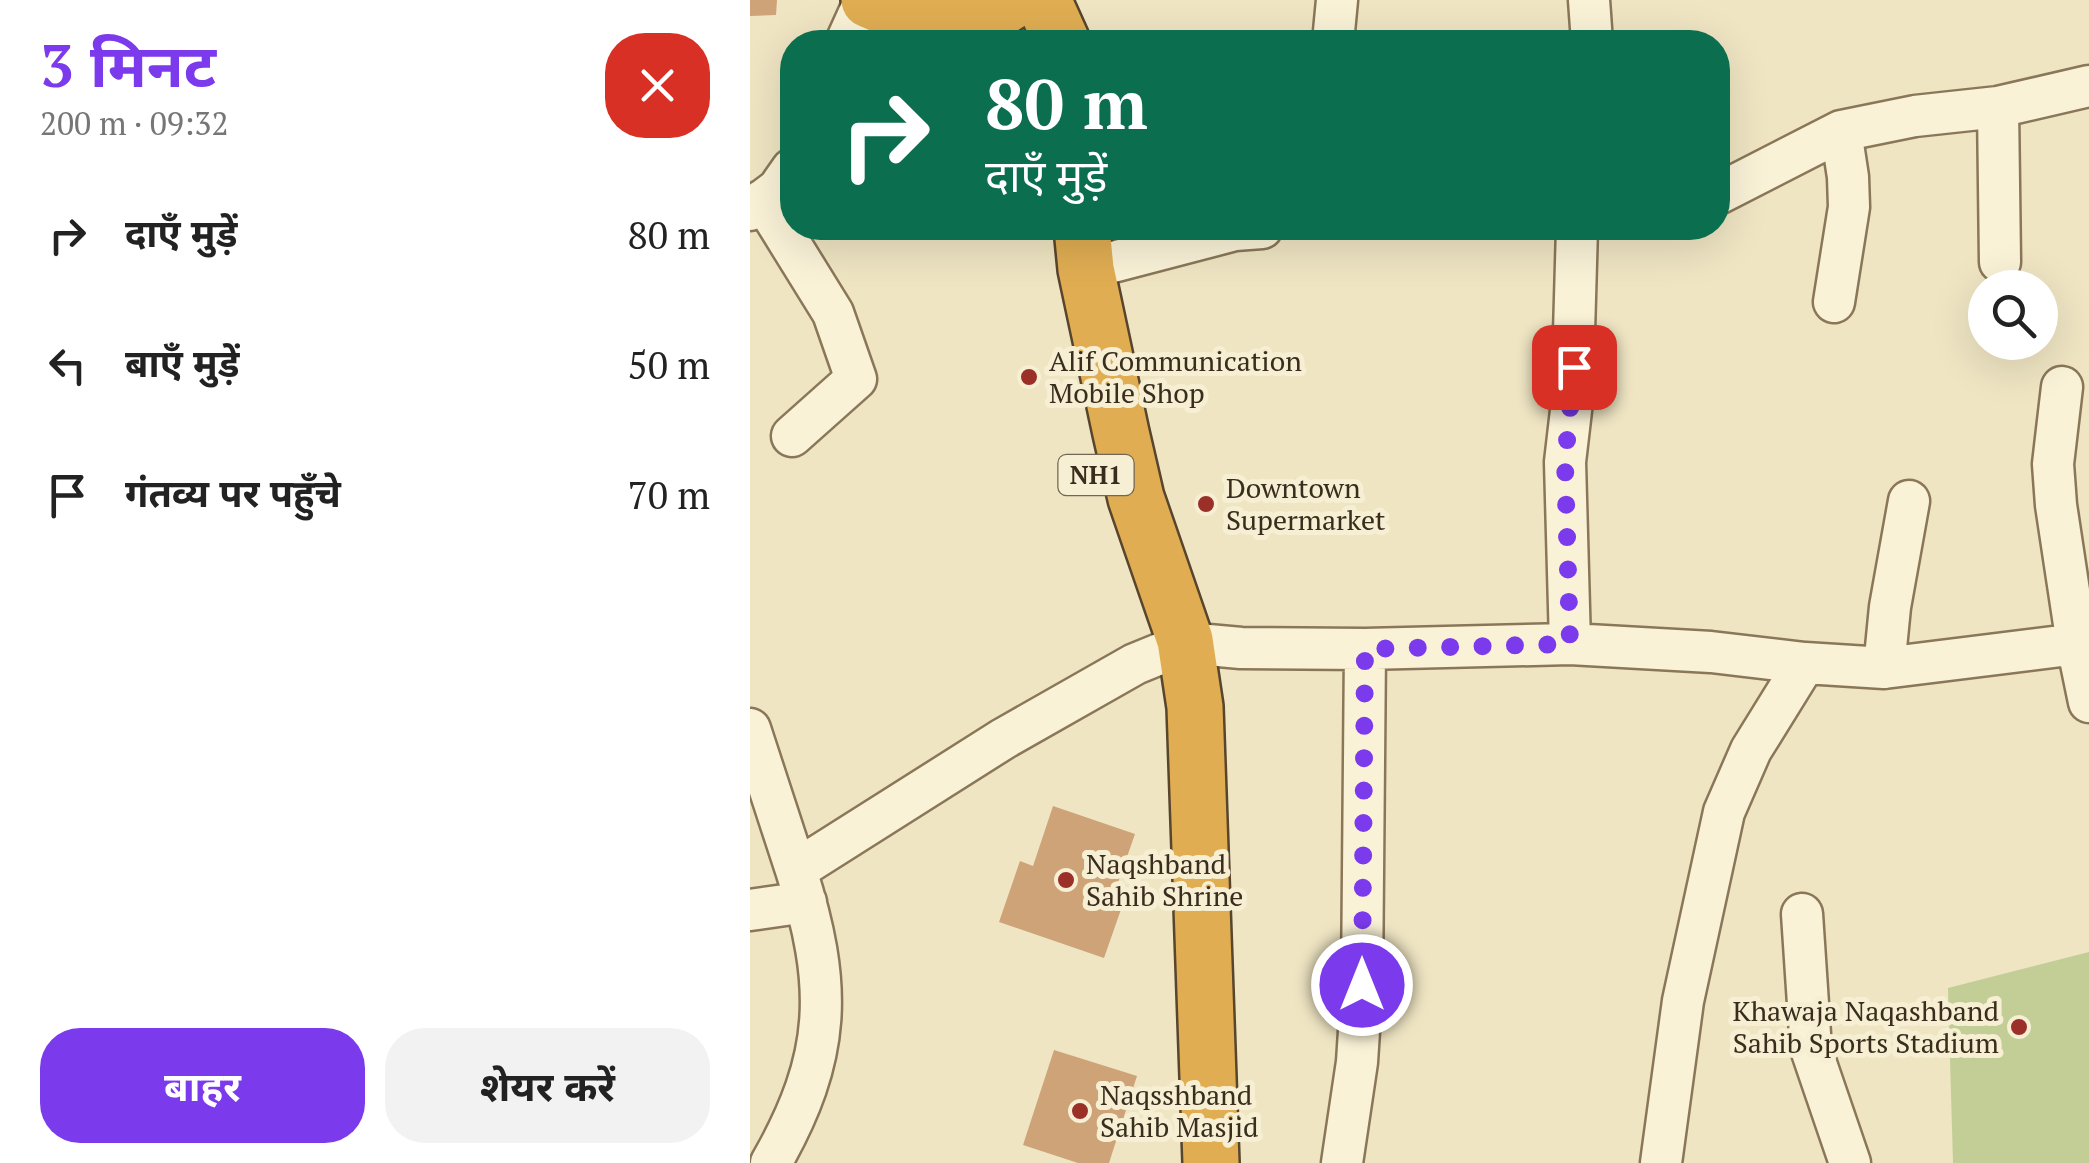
<!DOCTYPE html>
<html lang="hi">
<meta charset="utf-8">
<style>
body{margin:0;font-family:"PT Serif","Noto Sans Devanagari",serif;background:#f2f2f2;color:#222;height:100vh;display:flex;flex-direction:column;font-size:38px;white-space:nowrap}
*{box-sizing:border-box;margin:0}
p{font-size:32px;color:#767676}
.icon{flex:none;width:55px;height:55px;fill:none;stroke:currentColor;stroke-width:2;stroke-linecap:round;stroke-linejoin:round}
.map{position:relative;flex:1;overflow:hidden}
.sheet{display:flex;flex-direction:column;background:#fff;width:750px}
.sheet>*{flex:none}
.hud{position:absolute;left:30px;top:30px;width:950px;height:210px;border-radius:40px;box-shadow:0 10px 40px #0002;background:#0b6e4f;color:#fff;overflow:hidden}
.fabs{position:absolute;left:1218px;top:270px;display:grid;gap:20px}
.fabs a{display:grid;place-items:center;width:90px;height:90px;border-radius:50%;background:#fff;box-shadow:0 10px 40px #0002;font-size:50px}
.pin{position:absolute;display:grid;place-items:center;width:85px;height:85px;color:#fff;margin:-42px;border-radius:20px;box-shadow:0 5px 15px #0006}
.me{position:absolute;width:110px;margin:-55px;rotate:0deg;stroke-linejoin:round;filter:drop-shadow(0 0 8px #0008)}
.turn{display:flex;align-items:center;gap:35px;height:210px;padding:0 40px;font-size:45px}
.turn .icon{width:130px;height:130px;stroke-width:2.5}
.turn b{display:block;font-size:70px;line-height:85px}
.round{display:grid;place-items:center;flex:none;width:105px;height:105px;border-radius:40px;background:#f2f2f2}
.headline{display:flex;align-items:center;justify-content:space-between;height:170px;padding:0 40px}
h1{font-size:60px;font-weight:700;line-height:75px;color:#7c3aed}
.button{display:flex;gap:20px;margin-top:auto;padding:20px 40px}
.button a{flex:1;height:115px;border-radius:40px;background:#7c3aed;color:#fff;font-size:40px;font-weight:700;line-height:115px;text-align:center}
.button a+a{background:#f2f2f2;color:#222}
ul{padding:0;list-style:none}
li{display:flex;align-items:center;gap:30px;height:130px;padding:0 40px}
li div{flex:1}
li b{display:block;font-size:38px}
li em{font-style:normal}
main{display:flex;flex:1;min-height:0}
.map>svg:first-child{display:block}
.green{fill:#c3ce97}
.building{fill:#cea378}
.lines{fill:none;stroke-linecap:round;stroke-linejoin:round}
.minor-casing{stroke:#8a7759;stroke-width:45}
.highway-casing{stroke:#58452e;stroke-width:60}
.minor{stroke:#faf2d7;stroke-width:40}
.highway{stroke:#e0ad52;stroke-width:55}
.route{stroke:#7c3aed;stroke-width:18;stroke-dasharray:0 32.4}
.poi-dot{fill:#9b3028;stroke:#f6efd3;stroke-width:4}
.labels{text-anchor:middle;stroke-width:10;stroke-linejoin:round;paint-order:stroke}
.shield{fill:#f6efd3;stroke:#726754;stroke-width:2.5}
.shield-label{font-size:25px;font-weight:bold;fill:#3a2d1e}
.poi-label{font-size:28px;fill:#3a2d1e;stroke:#f6efd3;text-anchor:start}
</style>
<main>
<section class="sheet">
<div class="headline"><div><h1>3 मिनट</h1><p>200 m · 09:32</p></div><a class="round" style="background:#d93025;color:#fff"><svg class="icon" aria-label="close" viewBox="0 0 24 24"><path d="M6 6l12 12M18 6L6 18"/></svg></a></div>
<ul>
<li><svg class="icon" aria-label="right" viewBox="0 0 24 24"><path d="M7 20v-9h11M14 6l5 5-5 5"/></svg><div><b>दाएँ मुड़ें</b></div><em>80 m</em></li>
<li><svg class="icon" aria-label="left" viewBox="0 0 24 24"><path d="M17 20v-9H6M10 6l-5 5 5 5"/></svg><div><b>बाएँ मुड़ें</b></div><em>50 m</em></li>
<li><svg class="icon" aria-label="arrive" viewBox="0 0 24 24"><path d="M6 21V4h12l-3 4 3 4H6"/></svg><div><b>गंतव्य पर पहुँचे</b></div><em>70 m</em></li>
</ul>
<div class="button"><a>बाहर</a><a>शेयर करें</a></div>
</section>
<div class="map">
<svg width="1339" height="1163" viewBox="0 0 1339 1163">
<rect width="100%" height="100%" fill="#efe5c3"/>
<path class="green" d="M1339 952V1163H1203L1198 988Z"/>
<path class="building" d="M0 0H27L26 15 0 16Z
M303 806 385 834 364 894 375 898 354 958 249 922 270 861 283 866Z
M304 1050 387 1076 359 1163H328L273 1145Z"/>
<g class="lines">
<defs>
<path id="minor" d="M839 0 842 42
M96 42 115 0
M583 42 587 0
M1248 107 1250 262
M968 194 1091 131 1165 116 1248 107 1339 86
M13 200 83 313 106 379 42 436
M0 210 28 189 42 169
M336 269 485 230 512 228
M1084 302 1099 207 1098 177 1091 131
M1312 387 1303 464 1306 505 1327 644 1339 702
M436 643 491 648 615 649 820 644 961 652 1055 663 1134 668 1327 644 1339 639
M820 644 815 462 822 402 827 228
M1134 668 1140 607 1159 501
M0 729 46 870
M0 910 56 902
M1052 914 1061 1049 1100 1163
M21 1163C82 1056 83 986 46 870L253 739 385 664 412 653
M592 1163 607 1062 612 985 615 649
M911 1163 933 1001 974 812 1001 750 1055 663"/>
<path id="highway" d="M119 0 140 9 253 7 264 0
M293 0 312 42
M332 228 336 269 371 433 386 498 435 640 445 707 461 1163"/>
</defs>
<use href="#minor" class="minor-casing"/>
<use href="#highway" class="highway-casing"/>
<use href="#minor" class="minor"/>
<use href="#highway" class="highway"/>
</g>
<g class="lines">
<path class="route" d="M612 985 615 649 820 644 815 462 824 367"/>
</g>
<g class="poi-dot">
<circle cx="279" cy="377" r="10"/>
<circle cx="456" cy="504" r="10"/>
<circle cx="316" cy="880" r="10"/>
<circle cx="1269" cy="1027" r="10"/>
<circle cx="330" cy="1111" r="10"/>
</g>
<g class="labels">
<rect class="shield" x="308.5" y="455" width="75" height="40" rx="8"/>
<g class="shield-label">
<text x="346" y="484">NH1</text>
</g>
<g class="poi-label">
<text x="299" y="371">Alif Communication<tspan x="299" dy="32">Mobile Shop</tspan></text>
<text x="476" y="498">Downtown<tspan x="476" dy="32">Supermarket</tspan></text>
<text x="336" y="874">Naqshband<tspan x="336" dy="32">Sahib Shrine</tspan></text>
<text x="1249" y="1021" text-anchor="end">Khawaja Naqashband<tspan x="1249" dy="32">Sahib Sports Stadium</tspan></text>
<text x="350" y="1105">Naqsshband<tspan x="350" dy="32">Sahib Masjid</tspan></text>
</g>
</g>
</svg>
<div class="fabs">
<a><svg class="icon" aria-label="search" viewBox="0 0 24 24"><circle cx="10" cy="10" r="6"/><path d="M15 15l6 6"/></svg></a>
</div>
<div class="pin" style="left:824px;top:367px;background:#d93025"><svg class="icon" aria-label="arrive" viewBox="0 0 24 24"><path d="M6 21V4h12l-3 4 3 4H6"/></svg></div>
<svg class="me" style="left:612px;top:985px" viewBox="-20 -20 40 40"><circle r="17" fill="#7c3aed" stroke="#fff" stroke-width="3"/><path d="M0-11L8 9 0 5-8 9z" fill="#fff"/></svg>
<div class="hud">
<div class="turn"><svg class="icon" aria-label="right" viewBox="0 0 24 24"><path d="M7 20v-9h11M14 6l5 5-5 5"/></svg><div><b>80 m</b>दाएँ मुड़ें</div></div>
</div>
</div>
</main>
